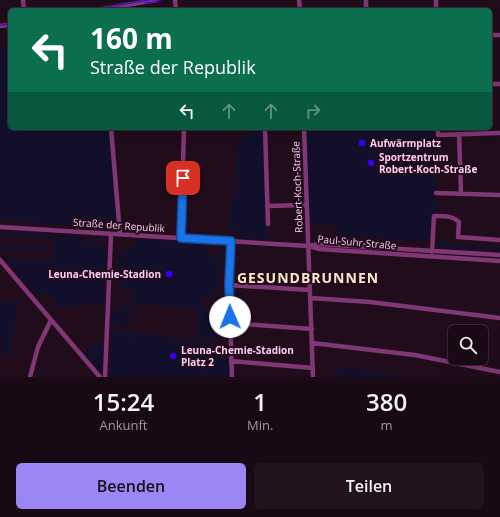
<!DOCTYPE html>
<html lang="de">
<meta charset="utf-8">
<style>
body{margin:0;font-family:"Open Sans",sans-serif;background:#22121d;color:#f1f3f6;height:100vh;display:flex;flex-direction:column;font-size:15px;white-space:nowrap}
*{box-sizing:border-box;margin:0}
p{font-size:13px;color:#9f9aa0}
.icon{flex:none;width:22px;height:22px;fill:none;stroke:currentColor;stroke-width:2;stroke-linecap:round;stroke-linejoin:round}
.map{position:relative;height:377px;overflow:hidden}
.details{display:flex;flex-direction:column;background:#190914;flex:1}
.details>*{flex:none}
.guide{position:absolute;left:8px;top:8px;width:484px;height:122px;border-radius:6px;box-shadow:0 4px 16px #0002,0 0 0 1px #372a34;background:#0b6e4f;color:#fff;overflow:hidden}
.tools{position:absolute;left:448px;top:325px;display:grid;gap:8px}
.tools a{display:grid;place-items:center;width:40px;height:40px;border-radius:6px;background:#190914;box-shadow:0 4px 16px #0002,0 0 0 1px #372a34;font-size:20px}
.pin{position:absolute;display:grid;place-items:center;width:34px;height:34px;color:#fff;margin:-17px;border-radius:8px;box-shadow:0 2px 6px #0006}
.me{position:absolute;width:44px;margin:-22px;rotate:359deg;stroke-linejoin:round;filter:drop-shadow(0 0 3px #0008)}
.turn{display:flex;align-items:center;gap:14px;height:84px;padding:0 16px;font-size:18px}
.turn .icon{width:52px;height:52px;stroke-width:2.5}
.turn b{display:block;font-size:28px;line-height:34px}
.lanes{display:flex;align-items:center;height:38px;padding:0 16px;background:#0003;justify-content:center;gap:20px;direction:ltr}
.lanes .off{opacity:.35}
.eta{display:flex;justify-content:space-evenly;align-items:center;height:68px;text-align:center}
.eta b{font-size:24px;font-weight:600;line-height:28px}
.button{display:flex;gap:8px;margin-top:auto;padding:8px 16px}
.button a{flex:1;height:46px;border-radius:6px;background:#9c86f6;color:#111;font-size:16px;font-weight:600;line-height:46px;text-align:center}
.button a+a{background:#22121d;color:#f1f3f6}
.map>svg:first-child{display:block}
.green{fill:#120f2b}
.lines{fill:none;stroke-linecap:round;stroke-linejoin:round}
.minor{stroke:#813775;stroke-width:4.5}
.tram{stroke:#3500f7;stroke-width:1}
.route-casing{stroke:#114b97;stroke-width:10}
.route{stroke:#1a73e8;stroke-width:7}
.poi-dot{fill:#3500f7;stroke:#210c1b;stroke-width:1.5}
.labels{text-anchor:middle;stroke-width:4;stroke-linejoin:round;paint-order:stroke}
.poi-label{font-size:10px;font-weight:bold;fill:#ffccf3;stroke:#210c1b;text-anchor:start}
.street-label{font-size:10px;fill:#ffccf3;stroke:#210c1b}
.district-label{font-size:14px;font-weight:bold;letter-spacing:1px;fill:#ffe6ce;stroke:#210c1b}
</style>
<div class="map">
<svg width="500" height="377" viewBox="0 0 500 377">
<rect width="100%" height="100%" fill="#210c1b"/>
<path class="green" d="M10 49V128H109L117 229 0 220V50Z
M238 128H264L268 240 237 238V230H228L233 194 239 195 240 189 234 187 238 137H247L246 132H238Z
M306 128H438V135H434L437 190 436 193V215L433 240 422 239 421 241 346 236 336 230 333 223 310 225Z
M0 232 84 237V242L106 244 103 304 58 307 45 291 38 297 4 258 52 261 54 239 0 236Z
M134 239 206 244V248L214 257 219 258 221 245H224L221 273H218V276H220L217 301 215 300 216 295 210 294 203 300V309L216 310 213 336 211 339 194 338V335H197V323H202V322H200V316L195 314V308L132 304 133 310 117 309V305L132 304V296L124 287H118L119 251H126L133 245Z
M440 240 449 242V244L500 248V251L439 248Z
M0 244 49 246 48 251 4 249Z
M0 302H18L10 356 0 355Z
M112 312 129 313 132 328 111 326Z
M217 314H221L217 352 219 353V358H231L232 377H207L211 360Z
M111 330 132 331 135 348 111 347Z
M134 331 146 332V334L167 336 168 333V339L147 337 145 372 199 375 201 341H210L211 344 205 377H142Z
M102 338 103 375 85 353Z
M148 338 200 341 198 374 146 371Z
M111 348 136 349 140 377H110Z
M339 366 404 377H337Z"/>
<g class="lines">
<path class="minor" d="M23 0 24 10
M175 0 176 10
M299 0 300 10
M366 0V10
M436 0V10
M97 10 156 0
M0 26 10 25
M490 35H500
M490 84H500
M111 128 120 234
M265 128 268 224
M304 128 313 377
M438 128V135L500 133
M459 134 461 193
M436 193 500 195
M267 206 307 205
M0 227 308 246 319 244 500 255
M181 238 184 128
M231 241 229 285 232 377
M310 246 319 249 500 261
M432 252 434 216C443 216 452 215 459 222L458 237 500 240
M0 260 100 377
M229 285 310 290
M310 298 370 302 500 318
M230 323 312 329
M312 343 415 355 500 372
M231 361 313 368
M30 377 38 347 51 320
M105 377 111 234"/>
<path class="tram" d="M145 3 162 0
M90 10 149 0
M0 25 10 24"/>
</g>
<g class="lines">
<defs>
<path id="route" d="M183 178 181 238 231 241 229 285 230 317"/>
</defs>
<use href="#route" class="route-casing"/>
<use href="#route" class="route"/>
</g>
<g class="poi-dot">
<circle cx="362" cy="143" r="4"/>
<circle cx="371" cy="163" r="4"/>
<circle cx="169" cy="274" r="4"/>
<circle cx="173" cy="356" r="4"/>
</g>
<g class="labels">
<g class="poi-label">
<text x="370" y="147">Aufwärmplatz</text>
<text x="379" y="161">Sportzentrum<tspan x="379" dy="12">Robert-Koch-Straße</tspan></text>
<text x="161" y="278" text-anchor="end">Leuna-Chemie-Stadion</text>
<text x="181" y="354">Leuna-Chemie-Stadion<tspan x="181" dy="12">Platz 2</tspan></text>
</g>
<g class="street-label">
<text transform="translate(297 187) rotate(-92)" y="4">Robert-Koch-Straße</text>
<text transform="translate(119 225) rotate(4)" y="4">Straße der Republik</text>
<text transform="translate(357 242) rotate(5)" y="4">Paul-Suhr-Straße</text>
</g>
<g class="district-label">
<text x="308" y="283">GESUNDBRUNNEN</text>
</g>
</g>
</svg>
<div class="tools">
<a><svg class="icon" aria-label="search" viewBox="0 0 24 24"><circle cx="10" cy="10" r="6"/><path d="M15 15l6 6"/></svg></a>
</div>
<div class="pin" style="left:183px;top:178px;background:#d93025"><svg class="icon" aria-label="arrive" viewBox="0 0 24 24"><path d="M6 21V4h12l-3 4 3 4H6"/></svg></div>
<svg class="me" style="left:230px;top:317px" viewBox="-20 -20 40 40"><circle r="19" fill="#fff"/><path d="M0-13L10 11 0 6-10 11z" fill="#1a73e8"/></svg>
<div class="guide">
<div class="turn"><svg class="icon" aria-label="left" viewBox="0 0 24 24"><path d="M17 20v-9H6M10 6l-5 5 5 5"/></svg><div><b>160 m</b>Straße der Republik</div></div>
<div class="lanes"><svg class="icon" aria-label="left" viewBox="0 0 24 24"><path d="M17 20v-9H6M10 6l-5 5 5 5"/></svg><svg class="icon off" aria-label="ahead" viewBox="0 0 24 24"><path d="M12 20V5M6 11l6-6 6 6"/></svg><svg class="icon off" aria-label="ahead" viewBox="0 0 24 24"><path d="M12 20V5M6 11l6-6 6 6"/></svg><svg class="icon off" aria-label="right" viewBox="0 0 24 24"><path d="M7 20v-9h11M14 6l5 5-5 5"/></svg></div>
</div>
</div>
<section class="details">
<div class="eta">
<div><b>15:24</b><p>Ankunft</p></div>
<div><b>1</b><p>Min.</p></div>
<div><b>380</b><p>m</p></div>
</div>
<div class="button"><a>Beenden</a><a>Teilen</a></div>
</section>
